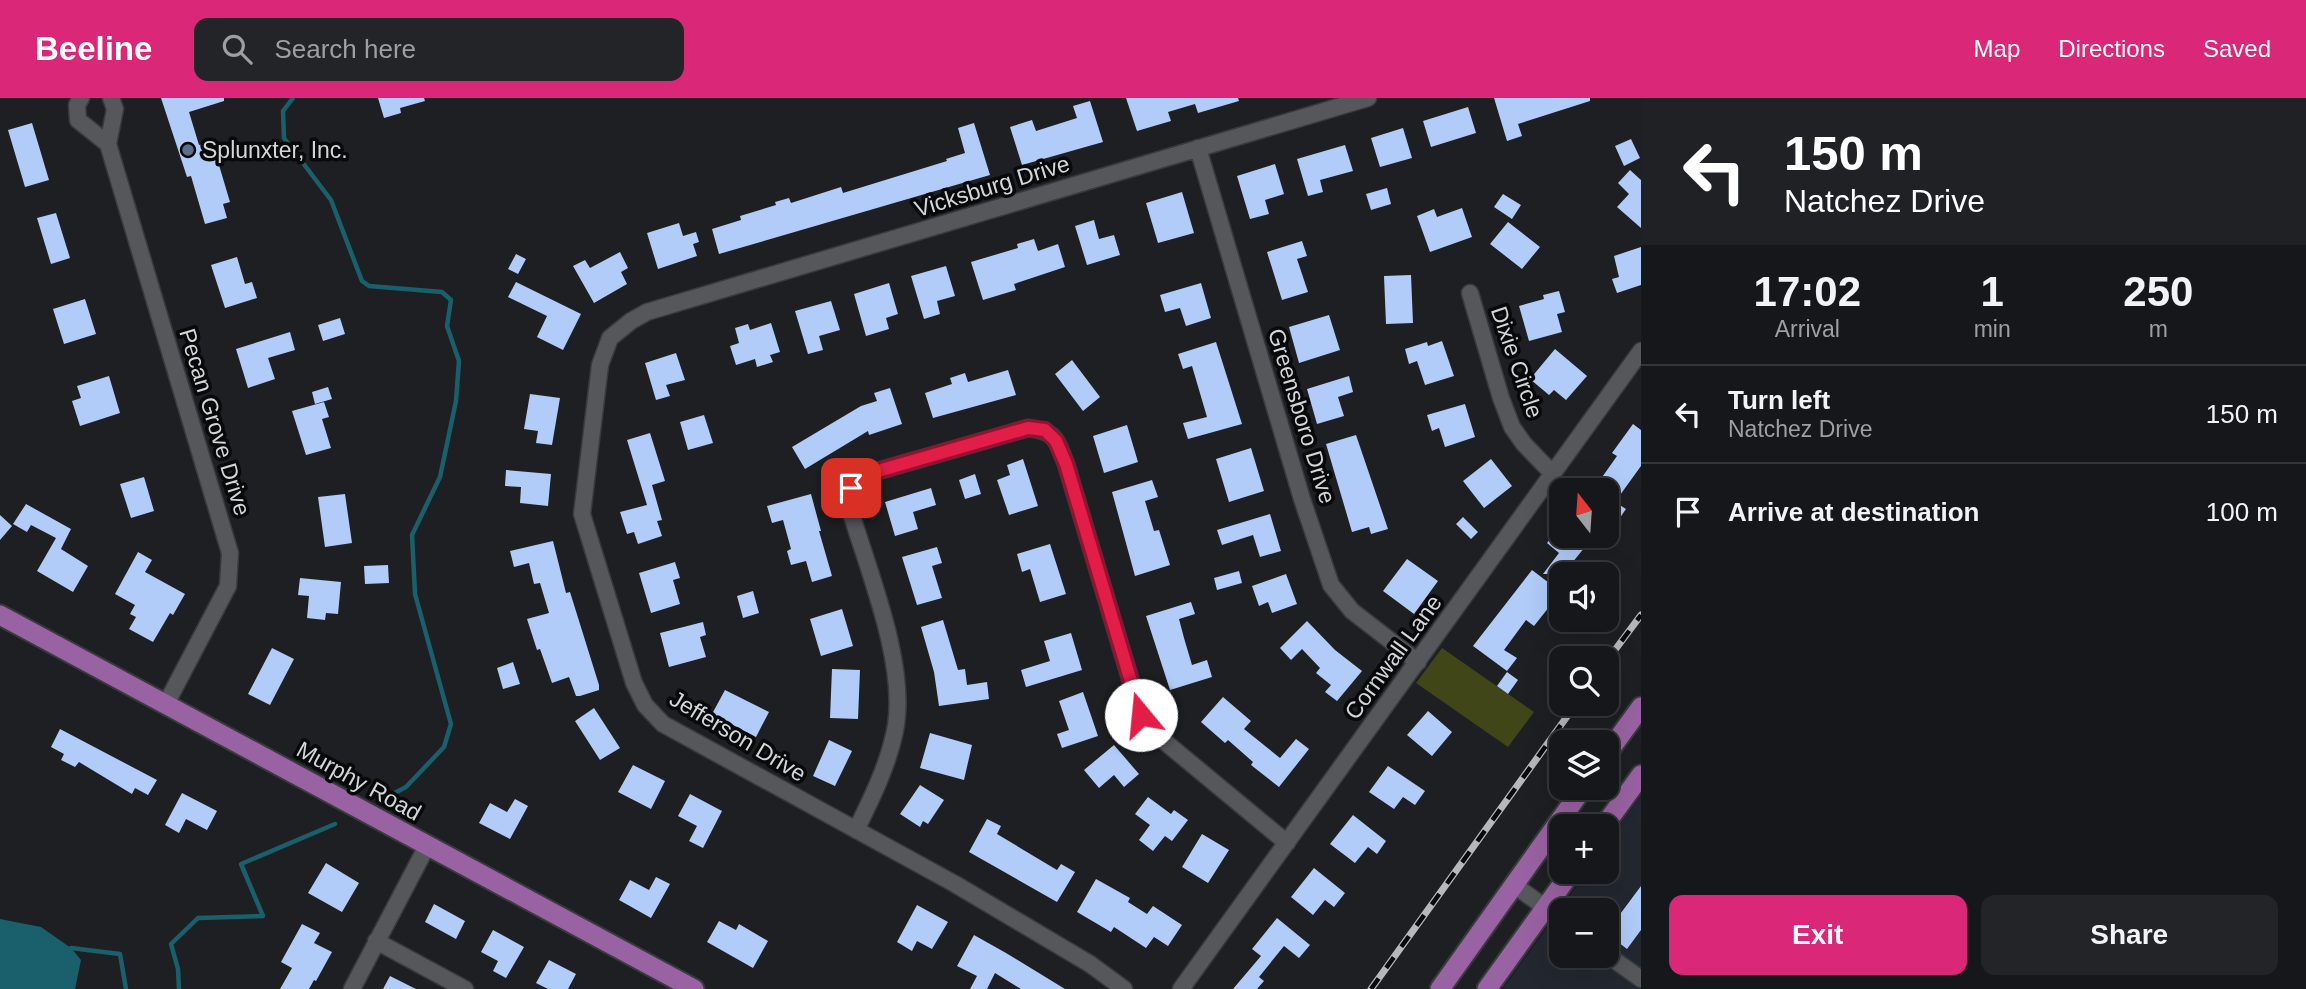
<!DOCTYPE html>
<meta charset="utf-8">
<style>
body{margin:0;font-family:Helvetica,sans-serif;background:#232427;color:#f1f3f6;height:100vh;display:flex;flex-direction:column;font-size:26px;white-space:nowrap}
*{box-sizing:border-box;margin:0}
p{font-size:23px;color:#9e9fa2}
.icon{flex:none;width:38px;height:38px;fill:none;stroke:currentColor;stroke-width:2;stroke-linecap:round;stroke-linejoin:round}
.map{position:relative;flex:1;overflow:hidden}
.details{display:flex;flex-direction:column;background:#16171a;width:665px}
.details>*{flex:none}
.top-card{background:#202124;color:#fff;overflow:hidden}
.needle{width:46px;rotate:343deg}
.fabs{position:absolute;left:1549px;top:380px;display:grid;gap:14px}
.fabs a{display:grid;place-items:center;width:70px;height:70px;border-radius:14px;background:#16171a;box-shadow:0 7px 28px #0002,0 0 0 2px #353639;font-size:35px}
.pin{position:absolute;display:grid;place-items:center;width:60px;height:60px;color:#fff;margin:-30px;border-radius:14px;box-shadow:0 4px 10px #0006}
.me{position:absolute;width:77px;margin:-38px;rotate:343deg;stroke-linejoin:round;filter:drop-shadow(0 0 5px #0008)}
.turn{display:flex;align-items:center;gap:24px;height:147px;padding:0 28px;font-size:32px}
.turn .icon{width:91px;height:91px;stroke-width:2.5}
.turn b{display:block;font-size:49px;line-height:60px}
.eta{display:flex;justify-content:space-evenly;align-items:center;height:119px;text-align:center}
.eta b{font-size:42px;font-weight:800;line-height:49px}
.action{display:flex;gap:14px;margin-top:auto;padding:14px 28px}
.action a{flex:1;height:80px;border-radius:14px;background:#db2777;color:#fff;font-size:28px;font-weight:800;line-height:80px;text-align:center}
.action a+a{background:#232427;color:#f1f3f6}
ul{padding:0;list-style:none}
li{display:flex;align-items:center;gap:21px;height:98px;padding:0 28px;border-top:2px solid #353639}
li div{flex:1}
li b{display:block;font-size:26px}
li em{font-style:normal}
header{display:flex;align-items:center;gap:42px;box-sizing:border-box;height:98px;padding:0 35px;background:#db2777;color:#fff}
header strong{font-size:33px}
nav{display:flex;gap:38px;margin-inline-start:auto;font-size:24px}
.search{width:490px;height:63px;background:#232427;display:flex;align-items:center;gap:18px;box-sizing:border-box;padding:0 24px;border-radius:14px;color:#9e9fa2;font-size:26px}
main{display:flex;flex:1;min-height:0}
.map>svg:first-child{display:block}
.built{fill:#23272f;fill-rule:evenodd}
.green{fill:#404618}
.water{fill:#19606c}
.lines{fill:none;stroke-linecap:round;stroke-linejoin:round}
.stream{stroke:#19606c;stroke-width:4.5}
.building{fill:#b1ccf9}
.minor-casing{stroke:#393a3d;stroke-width:19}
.major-casing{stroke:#393a3d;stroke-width:23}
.minor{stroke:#55575b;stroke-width:16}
.major{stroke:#9962a2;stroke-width:19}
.rail-casing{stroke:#b7b8ba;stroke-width:7}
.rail{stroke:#08090a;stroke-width:4.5;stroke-dasharray:13;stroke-linecap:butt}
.route-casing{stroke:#92132f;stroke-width:18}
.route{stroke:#e11d48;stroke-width:12}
.service-dot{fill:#5c6f8a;stroke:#08090a;stroke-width:2.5}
.labels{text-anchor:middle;stroke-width:7;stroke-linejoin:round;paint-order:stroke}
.poi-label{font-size:23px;fill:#d4d5d7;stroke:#08090a;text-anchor:start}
.street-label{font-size:23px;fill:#d4d5d7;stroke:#08090a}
</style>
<header>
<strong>Beeline</strong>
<div class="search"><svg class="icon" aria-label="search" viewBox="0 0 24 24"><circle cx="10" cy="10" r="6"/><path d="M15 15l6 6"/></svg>Search here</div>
<nav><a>Map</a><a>Directions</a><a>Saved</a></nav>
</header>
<main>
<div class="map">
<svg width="1641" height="891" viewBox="0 0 1641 891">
<rect width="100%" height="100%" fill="#1e1f22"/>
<path class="built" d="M1641 697V891H1503L1587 774H1606L1607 745ZM1561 812H1606V858H1561Z"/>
<path class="green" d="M1442 550 1534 614 1508 649 1416 585Z"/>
<path class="water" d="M0 821 41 829 71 850 81 862 75 891H0Z"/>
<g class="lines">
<path class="stream" d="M293 0 283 13 284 40 331 102 362 183 369 188 442 194 451 202 447 228 459 263 456 303 440 379 412 437 415 496 451 626 444 649 406 689 387 699
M71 850 120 856 126 891
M179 891 178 871 171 846 198 820 263 818 241 766 335 726"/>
</g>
<path class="building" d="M161 0H224V3L189 14 199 47 206 45 211 59 216 57 230 104 223 106 227 120 205 126 191 78 187 79Z
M378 0H424L425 3 400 10 401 15 384 20Z
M1126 0H1238L1239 3 1198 15 1195 6 1168 14 1171 23 1137 33Z
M1494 0H1590V3L1518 26 1522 38 1507 43Z
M1090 3 1103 44 1022 67 1010 29 1032 22 1036 33 1077 20 1073 8Z
M1468 9 1476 35 1431 49 1423 23Z
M32 25 49 82 25 89 8 32Z
M974 25 990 77 719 156 712 131 741 122 740 118 776 107 775 104 789 100 791 105 841 89 843 95 947 63 946 61 965 55 958 30Z
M1403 30 1412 60 1380 69 1371 40Z
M1631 41 1640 60 1624 68 1615 48Z
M1345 47 1353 73 1320 82 1323 94 1308 98 1297 61Z
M1275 66 1284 96 1265 102 1269 116 1250 121 1237 78Z
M1630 72 1641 82V130L1617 109 1629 96 1618 85Z
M1387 90 1391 106 1371 112 1366 96Z
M1182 94 1194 135 1158 145 1146 105Z
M1503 96 1521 107 1512 121 1494 109Z
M1462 110 1472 139 1430 154 1417 118 1434 111 1437 119Z
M56 115 70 160 51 166 37 120Z
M1094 122 1099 141 1114 137 1120 157 1087 167 1075 128Z
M1508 124 1540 149 1522 171 1490 146Z
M679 125 683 138 696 134 699 144 693 146 697 158 658 171 647 135Z
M1034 141 1038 153 1058 146 1065 169 1014 186 1016 192 983 202 971 164 1018 150 1017 146Z
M1302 143 1307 158 1297 161 1308 194 1282 202 1267 154Z
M1641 149V187L1617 195 1612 181 1619 179 1614 158Z
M620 154 628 170 621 174 627 186 594 205 573 168 585 162 590 170Z
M516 156 526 161 518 176 508 171Z
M237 159 245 186 252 184 257 200 225 210 211 167Z
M946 168 955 198 937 203 940 216 924 221 911 178Z
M1411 177 1413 225 1386 226 1384 178Z
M516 184 581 216 563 252 537 239 547 218 508 199Z
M889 185 898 216 886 220 889 231 866 238 854 196Z
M1201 185 1211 220 1186 228 1180 210 1165 214 1160 197Z
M1559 193 1565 214 1557 216 1562 234 1529 243 1519 208 1544 201 1543 197Z
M85 201 96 236 64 246 53 211Z
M831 203 840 232 819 238 823 252 808 256 795 213Z
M1329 217 1340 252 1299 265 1289 229Z
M340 220 345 236 323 243 318 227Z
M771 225 780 254 770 257 773 264 757 269 755 261 736 267 730 248 739 245 735 230 748 226 750 232Z
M290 234 295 252 268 260 275 281 248 290 236 251Z
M1442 243 1454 278 1425 287 1417 263 1409 266 1405 251 1427 244 1428 248Z
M1216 244 1242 326 1188 341 1183 325 1207 319 1192 268 1183 271 1178 256Z
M1555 251 1587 278 1566 302 1554 292 1549 297 1530 281Z
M676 255 685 282 666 287 670 298 656 302 645 265Z
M1072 262 1100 299 1083 313 1055 276Z
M1008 272 1016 297 933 320 925 295 952 286 950 280 965 275 968 284Z
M109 278 120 315 80 328 72 303 81 300 77 288Z
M1349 278 1353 294 1338 299 1344 318 1317 326 1307 291Z
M328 289 332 301 315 306 312 294Z
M890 290 902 326 869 337 868 333 805 371 792 349 861 308 877 303 874 295Z
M530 296 560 300 552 347 536 345 538 333 524 331Z
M324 304 329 319 322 321 331 350 306 357 292 313Z
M1465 306 1475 339 1445 349 1439 330 1432 333 1427 317Z
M704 317 713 345 688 352 680 324Z
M1633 326 1641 332V368L1615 404 1626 411 1617 424 1606 417V392H1593L1617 358 1612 355Z
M1127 327 1138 364 1104 375 1093 338Z
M650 335 665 383 652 387 662 422 657 423 662 438 638 446 634 434 627 436 620 414 647 407 627 342Z
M1356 337 1388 431 1371 436 1369 429 1352 434 1326 346Z
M1251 350 1264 393 1229 404 1216 361Z
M1023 361 1038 408 1009 417 997 382 1010 377 1007 367Z
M1491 361 1512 388 1484 410 1463 383Z
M506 372 551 376 548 408 520 405 521 389 505 388Z
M975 376 981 396 965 401 959 382Z
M144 379 154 413 131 420 120 386Z
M1152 382 1158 399 1145 403 1154 433 1159 432 1170 467 1135 478 1112 394Z
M931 390 936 407 913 414 918 431 895 438 885 404Z
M345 396 352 445 325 449 318 399Z
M811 396 821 433H819L832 478 812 484 806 463 791 467 787 453 791 451 783 422 772 425 767 408Z
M26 406 71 431 61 451 88 468 73 494 37 473 56 440 31 427 27 434 13 426Z
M1270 416 1281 453 1260 459 1253 437 1222 447 1217 432Z
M0 417 12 428 0 442Z
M1463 419 1478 434 1471 441 1456 426Z
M1561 428V438H1590L1582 446 1585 449 1563 476H1543L1559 455 1547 445Z
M553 443 566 495 570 494 599 587V592L580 598H576L569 579 552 585 540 551 537 552 527 521 549 515 540 485 534 486 529 465 514 469 510 453Z
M1050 446 1066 496 1040 504 1030 471 1022 474 1017 456Z
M937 449 942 465 932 468 942 500 917 507 902 459Z
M138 454 152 462 145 474 185 496 173 517 170 515 153 544 129 531 136 519 130 516 135 507 115 496Z
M1407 461 1438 483 1414 516 1383 493Z
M675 464 680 480 673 482 680 506 651 515 639 475Z
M388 467 389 485 365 486 364 468Z
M1532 472 1561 494 1534 528 1526 522 1504 552 1517 560 1507 573 1473 548Z
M1239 473 1242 485 1217 492 1214 480Z
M1286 476 1297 506 1272 515 1268 504 1259 508 1252 488Z
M300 480 341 484 338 516 326 515 325 522 307 520 309 498 298 497Z
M753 493 759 515 743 520 737 498Z
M1191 504 1195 516 1179 521 1184 540 1192 567 1207 562 1212 579 1170 592 1146 518Z
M842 511 853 548 821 558 810 521Z
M943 522 958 572 965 571 967 587 987 584 989 601 939 608 934 574 921 529Z
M1307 523 1335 552 1362 573 1337 603 1325 594 1331 587 1316 575 1320 570 1302 551 1291 562 1280 550Z
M703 524 706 537 700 539 706 559 669 569 660 535Z
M1071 535 1082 572 1026 589 1021 572 1050 563 1044 543Z
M272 550 294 561 270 607 248 596Z
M513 564 520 586 503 591 497 570Z
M832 571 860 572 858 621 830 620Z
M1507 574 1518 582 1508 596 1497 588Z
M725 592 769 614 756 639 712 616Z
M1083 594 1098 638 1062 650 1057 636 1069 632 1059 603Z
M1223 599 1251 623 1244 631 1280 660 1296 641 1309 651 1279 689 1251 667 1253 664 1228 642 1225 645 1201 624Z
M594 610 620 650 600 662 575 623Z
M1428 613 1452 634 1432 658 1407 637Z
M60 631 157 682 148 697 135 690 132 696 79 664 75 669 61 662 64 656 51 649Z
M930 635 972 647 964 682 920 670Z
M829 642 852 653 835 688 813 678Z
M1114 647 1139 676 1124 689 1114 677 1099 690 1084 672Z
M633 667 665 683 651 711 618 694Z
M1388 668 1425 693 1415 707 1403 699 1394 711 1369 694Z
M920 687 944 702 928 726 923 723 920 729 900 716Z
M182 695 217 713 207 732 186 721 179 735 165 727Z
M690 696 722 713 703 750 689 743 697 728 678 718Z
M1148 699 1171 716 1174 712 1188 722 1172 743 1165 738 1153 753 1139 742 1150 727 1135 716Z
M515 701 528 708 510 741 479 725 490 705 507 714Z
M1353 717 1386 743 1377 756 1368 749 1355 765 1330 746Z
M987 721 1001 728 997 736 1057 772 1061 766 1075 774 1057 804 969 754Z
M1202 736 1229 752 1208 785 1182 769Z
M326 765 359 785 342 814 308 795Z
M1314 770 1345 795 1334 809 1325 802 1313 817 1291 799Z
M656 779 670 786 651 820 619 802 630 782 649 792Z
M1096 781 1130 800 1128 804 1147 816 1153 808 1182 827 1168 848 1154 839 1146 850 1114 829 1111 834 1077 814Z
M1641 788V832L1627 851 1606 835Z
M434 806 465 823 456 841 425 824Z
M917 807 948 824 932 851 917 843 912 853 897 844Z
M1277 820 1310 847 1299 860 1284 848 1259 879 1264 883 1257 891H1233L1261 858 1252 851Z
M719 823 736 832 739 826 768 843 753 870 707 844Z
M302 826 320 835 314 845 332 854 316 883 314 882 309 891H280L292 870 281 864Z
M493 832 524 849 506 880 493 873 498 863 481 854Z
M974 837 1006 855 1065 891H1021L995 875 987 891H970L977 878 957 868Z
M549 862 576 876 568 891H548L536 885Z
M390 878 416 891H383Z"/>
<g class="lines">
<defs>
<path id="minor" d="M81 0 77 7 78 22 108 46
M111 0 115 11 108 46 230 455 228 488 166 606
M1198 50 1302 401 1331 487 1352 513 1418 564
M1470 195 1501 300 1512 329 1524 346 1553 376
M856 732C872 700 890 663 896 627 906 562 867 470 849 408L851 390 857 379 1028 330C1056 333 1056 341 1066 366L1141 617 1153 634 1287 745
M1514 787 1561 821
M376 843 465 891
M1606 856 1641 881
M352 891 427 748
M1124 891 1090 866 955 786 663 626 645 607 634 585 582 416 600 267 610 240 631 223 647 214 1368 0
M1181 891 1641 253"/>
<path id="major" d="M0 517 694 891
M1606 657 1641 609
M1604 728 1641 677
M1440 891 1583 690
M1487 891 1571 774"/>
</defs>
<use href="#minor" class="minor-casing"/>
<use href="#major" class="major-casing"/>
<use href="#minor" class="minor"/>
<use href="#major" class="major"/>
<defs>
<path id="rail" d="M1606 564 1641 517
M1371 891 1576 606"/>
</defs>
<use href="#rail" class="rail-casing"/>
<use href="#rail" class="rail"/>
</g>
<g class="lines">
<defs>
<path id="route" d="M851 390 857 379 1028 330 1045 332 1056 343 1066 366 1141 617"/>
</defs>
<use href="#route" class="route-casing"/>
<use href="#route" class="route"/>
</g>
<circle class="service-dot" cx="188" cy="52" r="7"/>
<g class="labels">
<g class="poi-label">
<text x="202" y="60">Splunxter, Inc.</text>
</g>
<g class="street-label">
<text transform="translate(992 88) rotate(-17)" y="8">Vicksburg Drive</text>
<text transform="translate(1517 264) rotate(71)" y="8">Dixie Circle</text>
<text transform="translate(1302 318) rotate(73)" y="8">Greensboro Drive</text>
<text transform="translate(215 324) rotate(73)" y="8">Pecan Grove Drive</text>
<text transform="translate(1393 559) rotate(-54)" y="8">Cornwall Lane</text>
<text transform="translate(738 638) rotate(31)" y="8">Jefferson Drive</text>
<text transform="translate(359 683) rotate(29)" y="8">Murphy Road</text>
</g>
</g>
</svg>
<div class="fabs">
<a><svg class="needle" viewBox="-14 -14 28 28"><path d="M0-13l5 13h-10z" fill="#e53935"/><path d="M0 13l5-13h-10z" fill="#9e9fa2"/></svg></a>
<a><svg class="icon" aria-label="sound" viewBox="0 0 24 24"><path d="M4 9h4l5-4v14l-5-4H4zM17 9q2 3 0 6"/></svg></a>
<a><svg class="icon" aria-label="search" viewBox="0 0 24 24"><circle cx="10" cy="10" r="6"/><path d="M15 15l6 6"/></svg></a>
<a><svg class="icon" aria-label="layers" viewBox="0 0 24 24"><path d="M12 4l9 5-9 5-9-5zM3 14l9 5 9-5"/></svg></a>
<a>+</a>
<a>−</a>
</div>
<div class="pin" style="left:851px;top:390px;background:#d93025"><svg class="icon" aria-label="arrive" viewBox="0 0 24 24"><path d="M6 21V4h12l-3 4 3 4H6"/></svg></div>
<svg class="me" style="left:1141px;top:617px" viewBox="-20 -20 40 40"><circle r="19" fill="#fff"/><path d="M0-13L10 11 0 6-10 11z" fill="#e11d48"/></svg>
</div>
<section class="details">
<div class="top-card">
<div class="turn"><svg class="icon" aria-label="left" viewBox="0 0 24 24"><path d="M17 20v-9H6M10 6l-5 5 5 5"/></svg><div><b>150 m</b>Natchez Drive</div></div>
</div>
<div class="eta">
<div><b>17:02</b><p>Arrival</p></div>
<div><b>1</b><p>min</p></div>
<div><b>250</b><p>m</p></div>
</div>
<ul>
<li><svg class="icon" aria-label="left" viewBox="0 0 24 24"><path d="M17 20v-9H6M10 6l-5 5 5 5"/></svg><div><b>Turn left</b><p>Natchez Drive</p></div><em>150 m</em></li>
<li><svg class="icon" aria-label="arrive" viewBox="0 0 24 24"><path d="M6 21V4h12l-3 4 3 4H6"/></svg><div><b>Arrive at destination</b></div><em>100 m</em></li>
</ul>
<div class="action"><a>Exit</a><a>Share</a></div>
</section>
</main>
